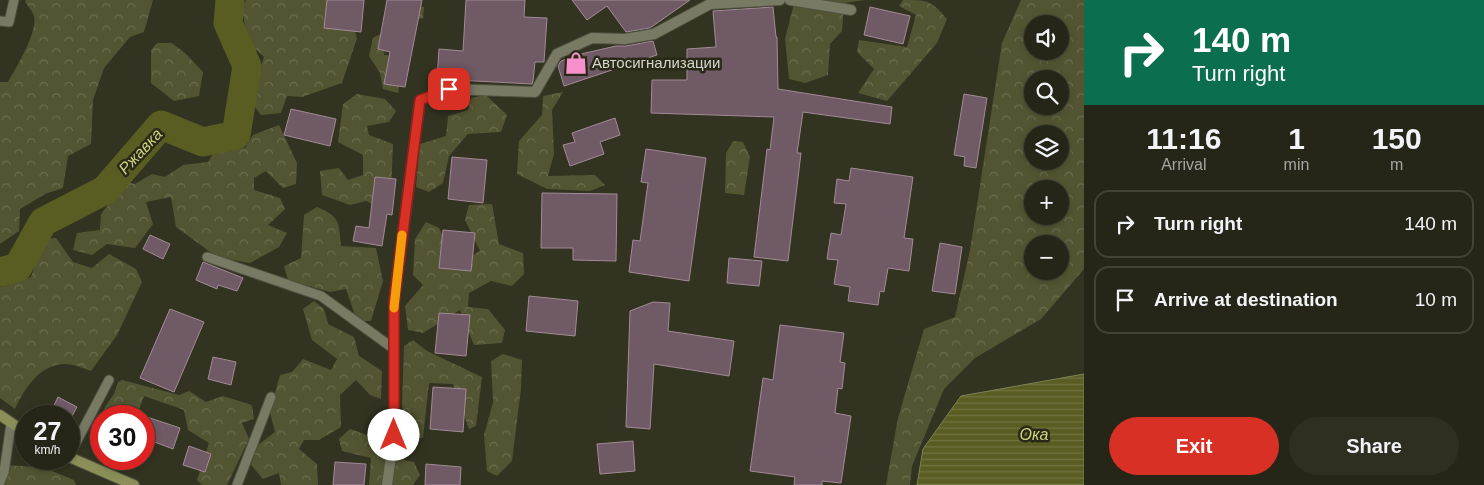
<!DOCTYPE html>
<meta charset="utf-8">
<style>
body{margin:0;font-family:Helvetica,sans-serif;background:#2e2e21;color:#f1f3f6;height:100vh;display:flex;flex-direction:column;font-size:19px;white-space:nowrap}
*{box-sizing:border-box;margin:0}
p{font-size:16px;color:#a4a5a2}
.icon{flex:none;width:28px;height:28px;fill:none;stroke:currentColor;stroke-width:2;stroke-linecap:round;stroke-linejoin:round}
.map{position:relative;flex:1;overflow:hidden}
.sheet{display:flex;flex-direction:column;background:#262618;width:400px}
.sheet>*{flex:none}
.top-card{background:#0b6e4f;color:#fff;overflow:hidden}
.tools{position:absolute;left:1024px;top:15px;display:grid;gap:10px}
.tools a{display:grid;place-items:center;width:45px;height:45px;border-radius:50%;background:#262618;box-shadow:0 2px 8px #0003,0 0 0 1px #424337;font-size:25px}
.speed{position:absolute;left:15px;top:405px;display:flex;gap:10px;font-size:25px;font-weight:700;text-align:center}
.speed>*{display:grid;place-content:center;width:65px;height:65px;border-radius:50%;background:#262618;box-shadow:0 2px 8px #0003,0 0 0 1px #424337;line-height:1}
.speed small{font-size:12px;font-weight:400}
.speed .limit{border:8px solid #d22;background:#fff;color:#111}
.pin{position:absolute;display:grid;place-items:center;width:42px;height:42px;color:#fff;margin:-21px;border-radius:10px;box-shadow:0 2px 8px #0006}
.me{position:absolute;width:55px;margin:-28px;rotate:0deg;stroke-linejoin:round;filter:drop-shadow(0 0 4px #0008)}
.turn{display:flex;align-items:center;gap:18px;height:105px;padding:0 25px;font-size:22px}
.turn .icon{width:65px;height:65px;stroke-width:2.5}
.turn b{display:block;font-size:35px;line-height:42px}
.eta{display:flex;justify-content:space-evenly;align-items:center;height:85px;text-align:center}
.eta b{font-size:30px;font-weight:800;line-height:35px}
.primary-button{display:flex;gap:10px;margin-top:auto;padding:10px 25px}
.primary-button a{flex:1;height:58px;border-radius:30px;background:#d93025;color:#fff;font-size:20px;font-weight:800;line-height:58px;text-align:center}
.primary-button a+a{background:#2e2e21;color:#f1f3f6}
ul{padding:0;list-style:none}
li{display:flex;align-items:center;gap:15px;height:68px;margin:0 10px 8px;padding:0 15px;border:2px solid #424337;border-radius:15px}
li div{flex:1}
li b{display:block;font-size:19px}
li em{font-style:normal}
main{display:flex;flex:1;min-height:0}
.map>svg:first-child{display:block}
.forest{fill:url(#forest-crowns);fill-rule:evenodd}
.water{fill:url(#water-rules);stroke:#7f8255}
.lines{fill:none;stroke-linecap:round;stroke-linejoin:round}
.river{stroke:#5a5d22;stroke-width:29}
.building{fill:#6f5a65;stroke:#a28b96}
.lane-casing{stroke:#4f5040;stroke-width:11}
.street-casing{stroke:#4f5040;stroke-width:12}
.secondary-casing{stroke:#4f5040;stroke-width:12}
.lane{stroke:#787a64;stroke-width:9}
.street{stroke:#787a64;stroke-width:10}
.secondary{stroke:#8c9058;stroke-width:10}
.route-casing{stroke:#8d1f18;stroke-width:12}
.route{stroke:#d93025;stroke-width:9}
.slow{stroke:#f59e0b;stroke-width:9}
.labels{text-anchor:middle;stroke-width:5;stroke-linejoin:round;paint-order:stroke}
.poi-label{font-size:15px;fill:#d6d7cc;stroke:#282917;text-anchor:start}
.water-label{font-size:16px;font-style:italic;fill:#cdd27b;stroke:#282917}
</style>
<main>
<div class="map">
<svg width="1084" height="485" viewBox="0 0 1084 485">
<defs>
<pattern id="forest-crowns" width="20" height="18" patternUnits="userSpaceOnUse" patternTransform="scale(1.25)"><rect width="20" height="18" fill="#535532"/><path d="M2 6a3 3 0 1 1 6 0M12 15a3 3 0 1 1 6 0" fill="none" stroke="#6b6d4e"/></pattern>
<pattern id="water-rules" width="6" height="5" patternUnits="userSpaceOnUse" patternTransform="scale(1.25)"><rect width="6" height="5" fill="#5a5d22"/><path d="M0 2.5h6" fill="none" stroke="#717441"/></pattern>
</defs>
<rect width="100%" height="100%" fill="#323320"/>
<path class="forest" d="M26 0H153L144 32 130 37 104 68 93 100 91 144 68 156 63 188 45 194 20 209 19 231 0 244V82H8C16 68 38 32 34 16 33 12 28 6 25 2Z
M246 0H345V2L357 38 342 83 302 97 287 96 281 113 261 115 250 100 264 57 248 42 242 9Z
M795 0H865L844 3 842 31 830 44 828 75 805 83 789 79 785 39Z
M903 0C928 0 931 0 947 19L937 43 887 101 858 93 874 69 857 52 859 40 907 47 916 15 899 6Z
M1021 0H1084V269L1041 319 975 358 944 389 912 466 910 485H886L898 418 924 329 955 317 970 250 1002 43ZM1032 24H1060V51H1032ZM1032 79H1060V106H1032ZM1032 134H1060V161H1032ZM1032 189H1060V216H1032ZM1032 244H1060V271H1032Z
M404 4 424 7 423 18 404 22 385 43 384 55 401 56 400 81 398 93 383 89 380 73 369 56 373 38 386 31Z
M157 43H172L186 54 203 72 199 96 174 101 151 83V50Z
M563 92 552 110 554 154 548 176 595 175 605 185 590 191 547 189 517 174 519 141 542 115 543 96Z
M357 94 385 99 396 111 389 122 367 126 369 135 393 144 391 195 381 208 366 201 350 205 322 195 320 171 339 168 348 180 363 175V155L338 142 343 104Z
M486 95 507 115 501 132 468 134 449 156 443 183 429 192 416 187 420 144 446 136 448 116 468 110 471 98Z
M279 125 297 163 296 184 283 188 266 171 254 178V190L280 198 285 209 268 225 287 233 279 247 250 263 217 257 176 227 171 197 146 202 153 224 135 248 107 244 92 255 73 250 77 233 100 230 101 214 126 182 135 184 152 174 165 177 183 165 208 162 215 151 245 148 253 135Z
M733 141 743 142 750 157 744 195 725 193 726 153Z
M492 204 499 244 523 253 524 274 512 286 491 281 469 293 468 307 488 309 505 330 502 343 474 345 460 310 423 333 408 330 405 306 423 285 413 275 415 239 426 222 439 228 456 264 480 251 465 220 469 205Z
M317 207C340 216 339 223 341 246L376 248 383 281 371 321H357L346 289 330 292 288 280 284 266 301 258 304 215Z
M56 238 73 262 92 268 109 254 136 269 142 282 117 335 91 371C83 368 74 364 65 364 40 364 24 389 15 409L0 398V287L31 277 44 239Z
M314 301 324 309 328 324 354 337 359 356 382 371 381 399 370 395 356 380 340 395 341 427 319 440H304L299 449 317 464 318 485H281L279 473 263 479 251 465 258 445 275 432 270 412 280 375 292 372 303 359 331 370 337 359 312 340 303 309Z
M413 340 427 351 482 377 476 426 469 429 453 384 429 383 423 438H408L402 405 404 346Z
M503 354 522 360 521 389 512 461 497 476 487 471 484 435 493 402 491 361Z
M122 380 179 395 189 391 206 402 223 396 252 405 254 419 242 423 249 439 227 485H202L197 480 209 443 188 430 184 410 144 396 137 416H101V431L98 429 105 407 114 394 118 382Z
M382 418 389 433 382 456 414 462 420 475 413 485H369L371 458 342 451 339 439 350 429 367 435Z
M0 465 42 467 74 480 76 485H0Z"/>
<path class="water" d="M1084 374V485H917L923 449 961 396Z"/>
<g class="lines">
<path class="river" d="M0 272 18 267 43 222 105 190 161 125 203 142 236 135 247 66 228 23 230 0"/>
</g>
<path class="building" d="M327 0H364L361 32 324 28Z
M387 0H422L405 87 384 84 390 52 378 49Z
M466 0H525L524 17 547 18 544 62H535L533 81 532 84 437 79 439 49 463 51Z
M572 0H690L650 28 626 32 607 6 587 20Z
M773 7 776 37H777L778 89 892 107 890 124 803 112 797 153H801L788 261 754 257 767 149 770 150 774 117 651 113 652 80H687V49L716 47 713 11Z
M870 7 910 16 903 44 864 35Z
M653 41 657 55 564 86 558 66 561 61 581 54 616 46H626Z
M964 94 987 98 976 168 964 166 965 157 954 155Z
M291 109 336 119 330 146 284 135Z
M615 118 620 135 600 142 604 154 570 166 563 145 575 142 572 133Z
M646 149 706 158 689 281 629 272 633 240 640 241 648 183 641 182Z
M452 157 487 160 483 203 448 199Z
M851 168 913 177 904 238 913 239 909 271 888 268 884 292 880 291 878 305 848 301 850 287 834 284 838 260 827 259 831 233 841 235 846 204 834 203 837 179 849 181Z
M375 177 396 179 392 215 387 214 382 246 353 241 356 226 369 228Z
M542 193 617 194 616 261 573 260V248H541Z
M443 230 475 233 471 271 439 268Z
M150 235 170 244 163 259 143 249Z
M940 243 962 247 955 294 932 291Z
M729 258 762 261 759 286 727 283Z
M203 262 243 278 237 291 218 285 217 289 196 280Z
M529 296 578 301 575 336 526 331Z
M653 302 670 303 668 331 734 341 729 376 654 364 650 429 626 427 630 311Z
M170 309 204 322 174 392 140 378Z
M439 313 470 315 466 356 435 353Z
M780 325 844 333 840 362 845 363 842 389 838 388 835 413 851 416 841 483 822 481V485H794L795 477 750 471 763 378 773 380Z
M213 357 236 362 231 385 208 379Z
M433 387 466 389 463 432 430 429Z
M58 397 77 407 72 416H49Z
M144 416 180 428 173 449 144 438Z
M633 441 635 471 600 474 597 444Z
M189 446 211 454 205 472 183 465Z
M335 462 366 464 364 485H333Z
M426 464 461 467 460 485H425Z"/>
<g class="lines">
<defs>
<path id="lane" d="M0 21 9 22 14 0
M207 257 321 296 394 349
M69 456 109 380
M0 482 4 472 11 424
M237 485 271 397"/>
<path id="street" d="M790 0 851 10
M387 485 394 435V302L420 100 449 89 535 92 557 54 592 38 625 39 654 34 710 4 780 0"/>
<path id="secondary" d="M0 415 26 433
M69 457 134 485"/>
</defs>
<use href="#lane" class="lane-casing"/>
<use href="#street" class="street-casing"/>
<use href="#secondary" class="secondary-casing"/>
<use href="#lane" class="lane"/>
<use href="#street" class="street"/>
<use href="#secondary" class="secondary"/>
</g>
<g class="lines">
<defs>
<path id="route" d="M394 435V302L420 100 449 89"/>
</defs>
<use href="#route" class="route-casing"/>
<use href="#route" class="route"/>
<path class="slow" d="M394 308 402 235"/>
</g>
<defs>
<symbol id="shop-bare" viewBox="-9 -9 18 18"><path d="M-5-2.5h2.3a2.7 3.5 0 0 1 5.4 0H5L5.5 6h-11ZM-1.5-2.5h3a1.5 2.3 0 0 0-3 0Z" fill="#f890cb" stroke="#282917" stroke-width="2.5" paint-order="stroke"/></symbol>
</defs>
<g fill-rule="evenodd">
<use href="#shop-bare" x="560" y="47" width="32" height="32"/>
</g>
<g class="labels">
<g class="poi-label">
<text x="592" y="68">Автосигнализации</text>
</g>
<g class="water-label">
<text transform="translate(140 151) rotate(-47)" y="6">Ржавка</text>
<text x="1034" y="440">Ока</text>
</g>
</g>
</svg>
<div class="tools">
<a><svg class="icon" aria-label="sound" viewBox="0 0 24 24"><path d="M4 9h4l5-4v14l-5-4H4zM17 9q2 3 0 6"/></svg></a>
<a><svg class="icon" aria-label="search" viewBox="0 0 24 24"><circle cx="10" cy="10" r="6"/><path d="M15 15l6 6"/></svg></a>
<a><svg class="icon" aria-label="layers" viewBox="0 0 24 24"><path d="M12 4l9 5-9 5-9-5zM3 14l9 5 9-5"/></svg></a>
<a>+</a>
<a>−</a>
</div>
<div class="speed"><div>27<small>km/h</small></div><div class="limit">30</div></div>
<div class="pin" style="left:449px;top:89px;background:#d93025"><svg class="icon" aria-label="arrive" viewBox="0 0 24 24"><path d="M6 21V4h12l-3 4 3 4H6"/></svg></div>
<svg class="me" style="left:394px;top:435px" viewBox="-20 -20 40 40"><circle r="19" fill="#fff"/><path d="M0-13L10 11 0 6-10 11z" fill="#d93025"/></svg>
</div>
<section class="sheet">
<div class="top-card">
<div class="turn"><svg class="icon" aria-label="right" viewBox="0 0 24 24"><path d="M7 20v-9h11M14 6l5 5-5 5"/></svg><div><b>140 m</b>Turn right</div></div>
</div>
<div class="eta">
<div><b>11:16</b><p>Arrival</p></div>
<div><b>1</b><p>min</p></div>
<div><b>150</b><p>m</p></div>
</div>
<ul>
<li><svg class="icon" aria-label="right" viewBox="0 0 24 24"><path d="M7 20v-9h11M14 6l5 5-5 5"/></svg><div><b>Turn right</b></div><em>140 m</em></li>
<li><svg class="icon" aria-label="arrive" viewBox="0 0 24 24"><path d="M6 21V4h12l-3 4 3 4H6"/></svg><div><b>Arrive at destination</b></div><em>10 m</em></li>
</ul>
<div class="primary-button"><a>Exit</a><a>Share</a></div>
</section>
</main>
